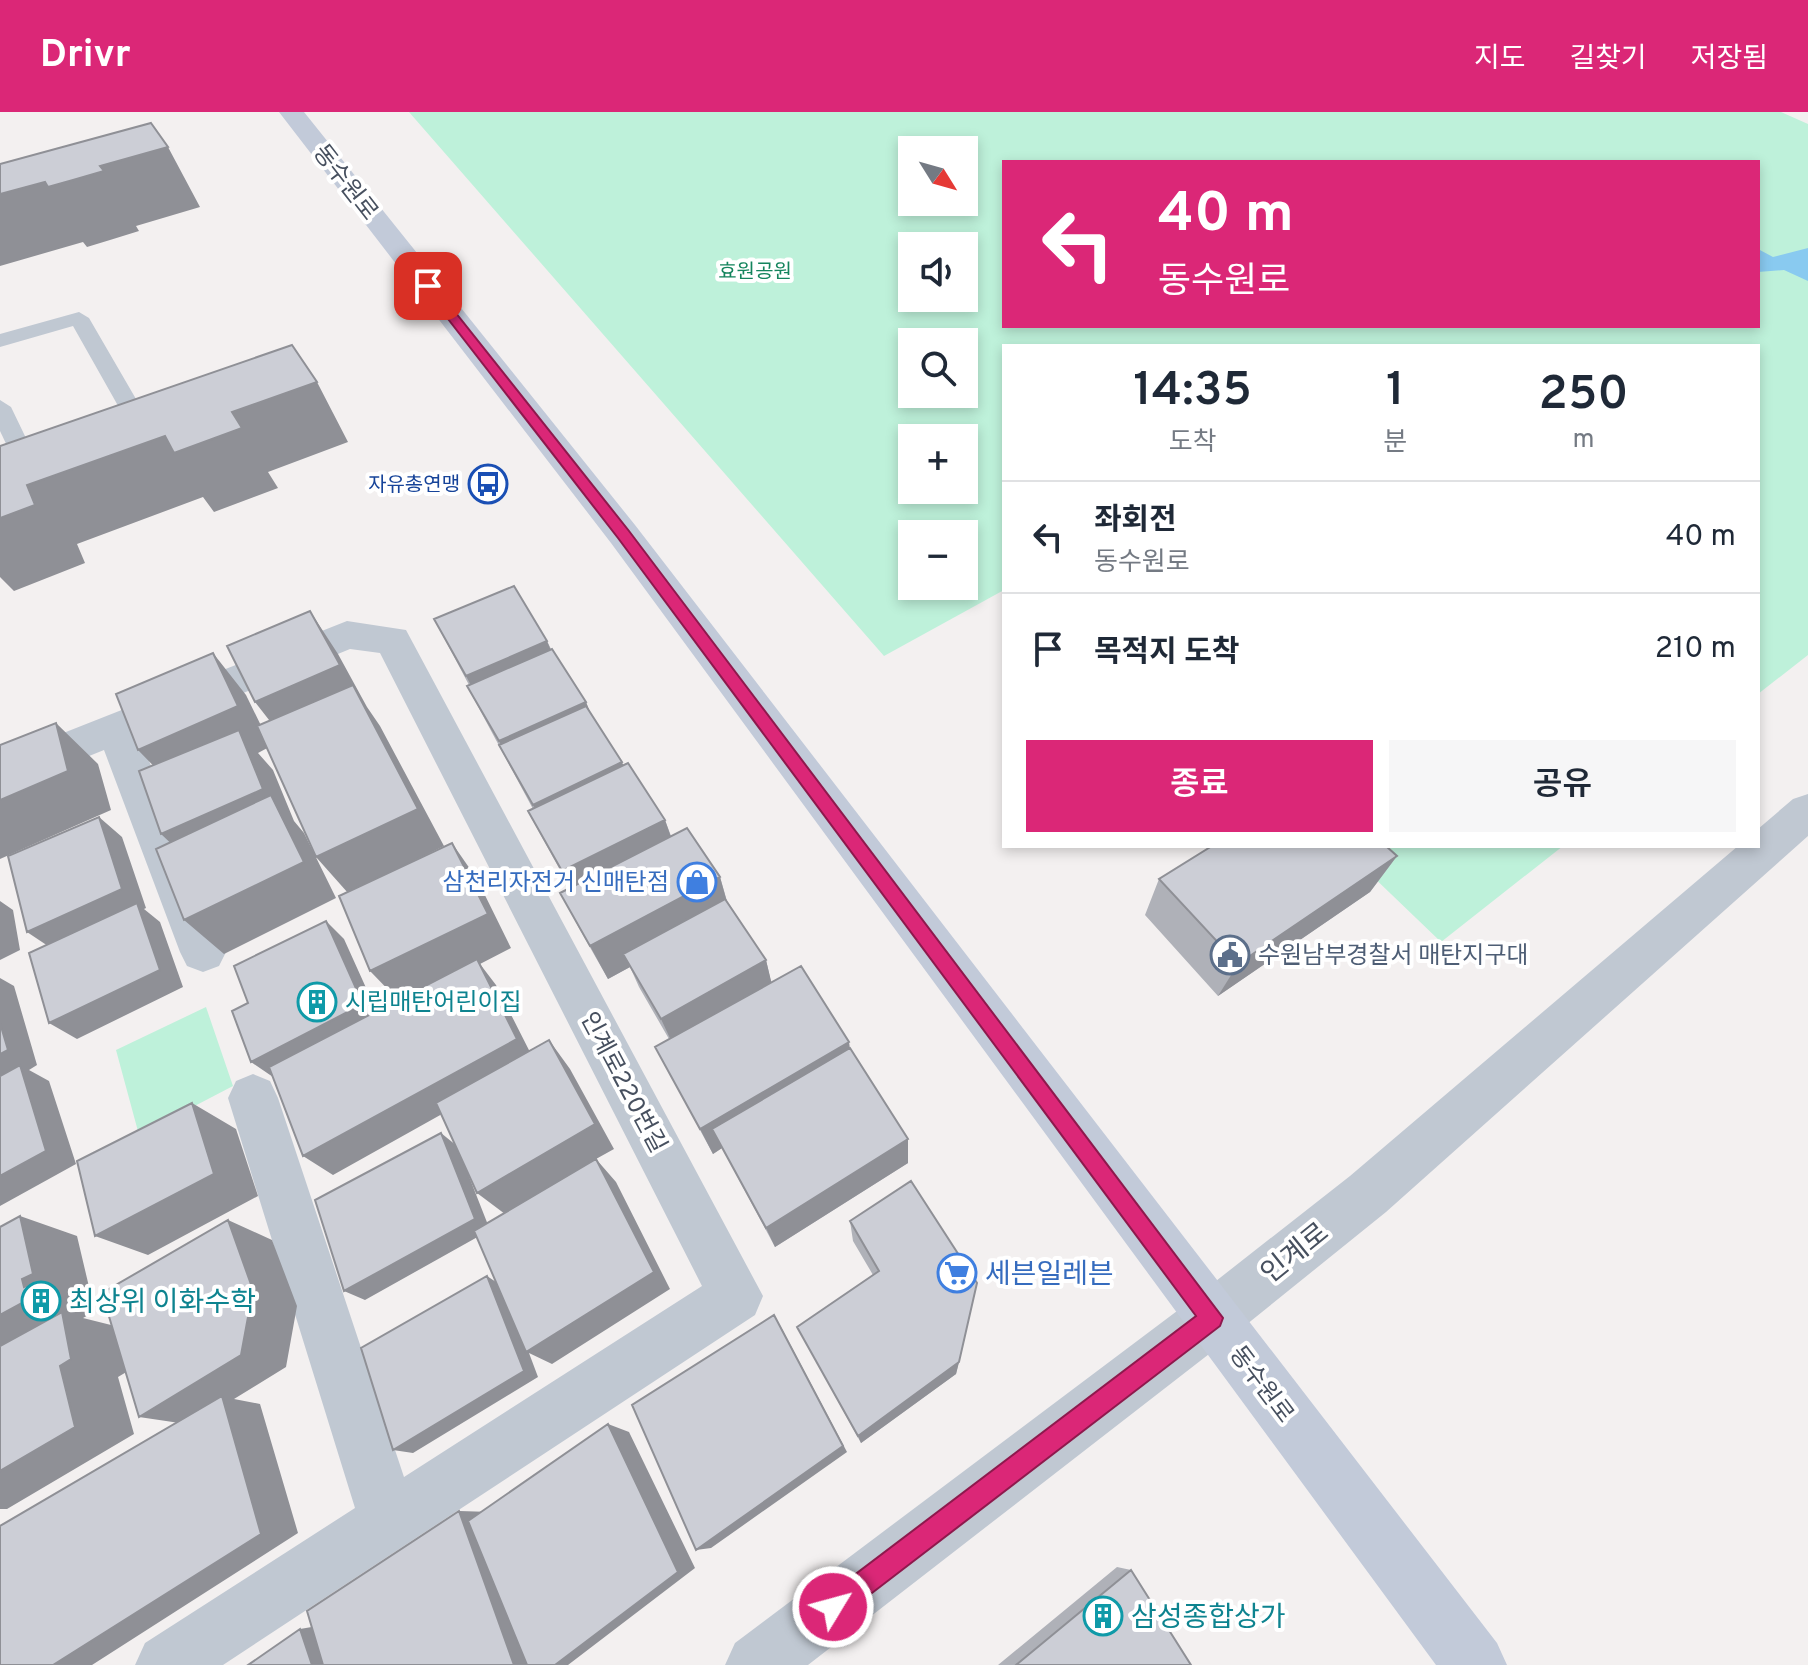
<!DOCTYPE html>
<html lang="ko">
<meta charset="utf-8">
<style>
body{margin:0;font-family:Overpass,"Noto Sans KR",sans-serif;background:#f6f6f7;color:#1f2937;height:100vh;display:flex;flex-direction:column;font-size:30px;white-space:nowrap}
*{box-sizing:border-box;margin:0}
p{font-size:26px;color:#747a83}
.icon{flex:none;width:44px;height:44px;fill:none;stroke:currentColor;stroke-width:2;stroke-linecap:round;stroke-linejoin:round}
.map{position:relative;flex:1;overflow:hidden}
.sheet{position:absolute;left:1002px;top:232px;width:758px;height:504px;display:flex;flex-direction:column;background:#fff;border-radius:0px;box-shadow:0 4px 12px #0003}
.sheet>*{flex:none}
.guide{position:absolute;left:1002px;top:48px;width:758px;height:168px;border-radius:0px;box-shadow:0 4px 12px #0003;background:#db2777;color:#fff;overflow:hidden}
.needle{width:52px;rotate:127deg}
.buttons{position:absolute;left:898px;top:24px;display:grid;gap:16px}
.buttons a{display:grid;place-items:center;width:80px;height:80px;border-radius:0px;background:#fff;box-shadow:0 4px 12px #0003;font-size:40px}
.pin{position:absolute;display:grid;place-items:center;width:68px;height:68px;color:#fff;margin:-34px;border-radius:16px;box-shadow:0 4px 12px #0006}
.me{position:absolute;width:88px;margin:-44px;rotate:53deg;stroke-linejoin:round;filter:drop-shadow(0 0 6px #0008)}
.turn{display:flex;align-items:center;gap:28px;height:168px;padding:0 24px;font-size:36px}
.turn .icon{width:104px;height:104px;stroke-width:2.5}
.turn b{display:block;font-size:56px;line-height:68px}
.eta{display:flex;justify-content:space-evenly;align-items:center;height:136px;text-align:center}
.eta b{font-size:48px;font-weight:600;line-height:56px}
.action{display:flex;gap:16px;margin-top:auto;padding:16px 24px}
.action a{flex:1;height:92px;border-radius:0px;background:#db2777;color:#fff;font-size:32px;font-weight:600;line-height:92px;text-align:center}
.action a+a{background:#f6f6f7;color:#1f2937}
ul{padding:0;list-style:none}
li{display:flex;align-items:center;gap:24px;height:112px;padding:0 24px;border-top:2px solid #e0e1e3}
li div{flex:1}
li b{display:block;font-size:30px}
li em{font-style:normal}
header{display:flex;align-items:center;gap:48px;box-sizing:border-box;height:112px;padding:0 40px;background:#db2777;color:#fff}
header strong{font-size:38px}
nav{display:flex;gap:44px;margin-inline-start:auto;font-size:28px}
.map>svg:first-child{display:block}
.green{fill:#bef1da;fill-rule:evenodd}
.water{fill:#89caf0}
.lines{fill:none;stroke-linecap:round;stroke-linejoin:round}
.service{fill:#c0c8d2;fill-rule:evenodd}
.minor{fill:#c0c8d2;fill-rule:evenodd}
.tertiary{fill:#c0c8d2;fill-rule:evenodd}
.secondary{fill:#c2cad9;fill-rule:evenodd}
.wall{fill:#afb1b8}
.shaded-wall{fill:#8f9096}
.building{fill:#ccced6;stroke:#8f9096;stroke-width:2}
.route{fill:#db2777;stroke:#8e194d;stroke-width:2}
.labels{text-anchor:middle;stroke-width:8;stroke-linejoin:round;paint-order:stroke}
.far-park-label{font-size:20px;fill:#14845d;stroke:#fff}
.far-transit-label{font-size:20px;fill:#164399;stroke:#fff;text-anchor:end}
.street-label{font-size:24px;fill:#47505f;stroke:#fff}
.shop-label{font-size:24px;fill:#366cbe;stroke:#fff;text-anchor:end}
.service-label{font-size:24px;fill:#4e5e75;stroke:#fff;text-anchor:start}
.culture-label{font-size:24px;fill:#0d838f;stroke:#fff;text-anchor:start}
.near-street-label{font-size:28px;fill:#47505f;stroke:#fff}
.near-shop-label{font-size:28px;fill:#366cbe;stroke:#fff;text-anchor:start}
.near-culture-label{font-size:28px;fill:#0d838f;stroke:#fff;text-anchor:start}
</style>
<header>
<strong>Drivr</strong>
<nav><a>지도</a><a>길찾기</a><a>저장됨</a></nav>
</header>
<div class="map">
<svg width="1808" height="1553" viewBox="0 0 1808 1553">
<rect width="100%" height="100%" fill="#f3f0f0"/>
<path class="green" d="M409 0H1781L1808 12V543L1758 582V234H1004V478L884 544ZM912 38H964V90H912ZM1004 50H1758V214H1004ZM912 134H964V186H912ZM912 230H964V282H912ZM912 326H964V378H912ZM912 422H964V474H912Z
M1341 734H1563L1441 830Z
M206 895 233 974 139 1023 116 938Z"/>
<path class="water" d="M1808 136V169L1784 158 1758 160V137L1773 145Z"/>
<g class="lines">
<path class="service" d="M79 200 89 206 154 318C148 327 137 329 127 326L124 321 130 315 73 214 0 235V222Z
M0 288 11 295 37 349 45 351 48 356C42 365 32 367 22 364L19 359 0 319Z"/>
<path class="minor" d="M347 509 406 518 763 1184 755 1203 223 1553H135L145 1531 355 1396 228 986 236 969 253 962 270 969 278 986 404 1365 702 1174 380 541 350 537 139 624 226 840 219 854 203 860 187 854 180 840 104 638 0 680V646Z"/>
<path class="tertiary" d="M1808 682V724L1386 1100 1231 1225 808 1553H725L735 1531 1193 1187 1350 1064 1738 734H1758V717L1793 687Z"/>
<path class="secondary" d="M279 0H304L635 413 1497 1531 1507 1553H1436L611 431Z"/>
</g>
<path class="wall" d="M434 507 547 529 551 537 586 590 590 600 623 653 665 708 671 724 720 765 727 789 766 848 771 870 850 936 908 1027V1051L775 1135 722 1036 713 1042 655 935 669 927 639 875 630 855 608 867 579 816 560 781 570 776 528 700 533 697 467 574 469 573Z
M1397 744 1370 780 1218 884 1145 803 1159 767Z
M850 1109 959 1250 956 1262 861 1331 797 1215 873 1163 853 1129Z
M1117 1455 1131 1458 1191 1553H998Z"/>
<path class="shaded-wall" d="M168 35 200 95 136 114 139 119 110 128 87 135 83 130 0 154V82Z
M317 270 348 330 268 360 278 376 214 400 203 385 77 432 85 451 14 479 0 465V406L27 373Z
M310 499 338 542 367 595 380 614 444 734 348 781 316 745 287 631 255 590Z
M547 529 564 571 488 605 466 564Z
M213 541 246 583 271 634 258 641 273 658 294 709 304 721 336 786 224 842 184 808 200 759 161 722 177 678 138 638Z
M586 590 602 631 520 669 499 629Z
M56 611 98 652 111 698 0 747V688Z
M622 650 637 689 552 731 533 693Z
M99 705 122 725 146 796 144 797 160 810 183 875 77 927 49 911 54 838 27 820Z
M665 708 678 745 581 795 562 759Z
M452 731 477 767 511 836 480 852 496 873 535 950 333 1063 303 1044 401 891 370 859Z
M1397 744 1370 780 1218 884 1238 852Z
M720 765 730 801 623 842 630 855 608 867 590 834Z
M0 789 13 798 20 838 0 848Z
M326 809 344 827 381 909 273 965 251 950Z
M766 848 774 881 675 937 661 907Z
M0 866 14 874 37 953 29 958 49 969 76 1052 0 1094Z
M549 928 570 957 614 1037 596 1047 616 1070 670 1177 552 1252 529 1241 538 1265 413 1341 393 1338 487 1164 502 1174 505 1102 477 1081Z
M849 930 853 958 712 1017 722 1036 713 1042 700 1017Z
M192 991 236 1017 258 1084 148 1143 95 1124Z
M441 1021 457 1034 490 1118 365 1188 344 1179Z
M908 1027V1051L775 1135 766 1116Z
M20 1104 77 1124 90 1179 81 1184 90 1187 94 1200 83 1206 119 1215 128 1259 118 1265 134 1322 7 1397H0V1203L24 1175 22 1167Z
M228 1108 272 1128 297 1194 286 1255 234 1287 260 1292 298 1421 92 1553H53L193 1313 139 1305Z
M774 1203 782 1217 847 1340 711 1436 696 1438Z
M959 1250 956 1262 861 1331 858 1324Z
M608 1312 629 1320 695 1456 568 1553H555Z
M459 1399 492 1400 539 1553H514Z
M347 1509 361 1553H312L300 1517Z"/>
<path class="building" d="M151 11 168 35 100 54 104 59 73 68 48 75 45 70 0 82V52Z
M292 233 317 270 232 300 242 316 174 341 165 324 27 373 35 393 0 406V334Z
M514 474 547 529 466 564 434 507Z
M310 499 340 553 255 590 227 534Z
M552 537 586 590 499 629 467 574Z
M213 541 238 594 138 638 116 582Z
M353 573 418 697 316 745 257 614Z
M586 594 622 650 533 693 499 633Z
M56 611 68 659 0 688V633Z
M239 618 263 677 161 722 139 659Z
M628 651 665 708 562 759 528 699Z
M271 683 304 750 184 808 156 737Z
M99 705 122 777 27 820 8 744Z
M687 716 720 765 590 834 560 781Z
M452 731 488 802 370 859 339 784Z
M1212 734H1386L1397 744 1238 852 1159 767Z
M725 787 766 848 661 907 623 842Z
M137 791 160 858 49 911 29 841Z
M326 809 363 892 251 950 232 899 248 891 234 854Z
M477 847 517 927 303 1044 269 955Z
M801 854 849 930 700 1017 655 935Z
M0 911 8 938 0 942Z
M549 928 595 1012 477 1081 436 991Z
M850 936 908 1027 766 1116 712 1017Z
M20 953 46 1039 0 1064V964Z
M192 991 214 1062 95 1124 77 1049Z
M441 1021 475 1107 344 1179 315 1088Z
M596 1047 654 1160 526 1240 474 1119Z
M911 1069 977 1171 959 1250 858 1324 797 1215 879 1159 850 1109Z
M20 1104 33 1162 22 1167 24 1175 32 1171 35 1184 0 1203V1115Z
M228 1108 253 1178 241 1243 139 1305 102 1181Z
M487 1164 524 1259 393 1338 361 1236Z
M62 1200 71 1247 60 1254 75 1315 0 1359V1234Z
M774 1203 843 1334 696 1438 632 1293Z
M222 1284 261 1422 53 1553H0V1414Z
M608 1312 678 1460 555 1553H527L468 1409Z
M459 1399 514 1553H323L307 1499Z
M1131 1458 1191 1553H1016Z
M300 1517 312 1553H248Z"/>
<path class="route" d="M424 171H432L629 419 1223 1206 1220 1214 842 1504 833 1508 824 1504 820 1495 824 1486 1196 1204 618 426 424 176Z"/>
<defs>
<symbol id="bus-ring" viewBox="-11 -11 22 22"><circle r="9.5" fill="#fff" stroke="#1a4fb4" stroke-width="1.5"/><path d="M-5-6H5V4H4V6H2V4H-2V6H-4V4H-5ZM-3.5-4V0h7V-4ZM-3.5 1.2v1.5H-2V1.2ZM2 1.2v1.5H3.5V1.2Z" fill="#1a4fb4"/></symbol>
<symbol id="shop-ring" viewBox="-11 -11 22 22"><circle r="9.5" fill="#fff" stroke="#3f7fe0" stroke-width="1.5"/><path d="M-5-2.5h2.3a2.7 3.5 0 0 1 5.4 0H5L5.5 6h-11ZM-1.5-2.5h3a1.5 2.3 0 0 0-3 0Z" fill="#3f7fe0"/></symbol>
<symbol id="civic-ring" viewBox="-11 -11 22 22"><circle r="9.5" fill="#fff" stroke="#5c6f8a" stroke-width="1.5"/><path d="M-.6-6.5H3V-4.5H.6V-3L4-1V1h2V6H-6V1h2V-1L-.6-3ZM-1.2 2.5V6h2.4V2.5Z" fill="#5c6f8a"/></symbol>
<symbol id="building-ring" viewBox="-11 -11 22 22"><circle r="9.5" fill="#fff" stroke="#0f9aa8" stroke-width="1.5"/><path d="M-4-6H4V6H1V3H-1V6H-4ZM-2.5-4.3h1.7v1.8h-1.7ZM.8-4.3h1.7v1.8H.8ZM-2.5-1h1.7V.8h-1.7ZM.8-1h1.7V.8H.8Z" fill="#0f9aa8"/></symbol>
<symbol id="supermarket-ring" viewBox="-11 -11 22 22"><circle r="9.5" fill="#fff" stroke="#3f7fe0" stroke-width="1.5"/><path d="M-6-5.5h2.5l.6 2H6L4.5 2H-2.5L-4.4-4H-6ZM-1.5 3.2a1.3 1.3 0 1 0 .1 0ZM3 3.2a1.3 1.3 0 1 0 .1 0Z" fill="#3f7fe0"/></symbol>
</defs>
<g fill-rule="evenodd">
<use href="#bus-ring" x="466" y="350" width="44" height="44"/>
<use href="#shop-ring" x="675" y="748" width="44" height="44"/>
<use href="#civic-ring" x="1208" y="821" width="44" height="44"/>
<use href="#building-ring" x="295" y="868" width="44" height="44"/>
<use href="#supermarket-ring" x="935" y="1139" width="44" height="44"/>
<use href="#building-ring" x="19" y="1167" width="44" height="44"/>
<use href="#building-ring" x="1081" y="1482" width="44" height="44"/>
</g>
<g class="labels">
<g class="far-park-label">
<text x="755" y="166">효원공원</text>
</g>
<g class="far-transit-label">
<text x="460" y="379">자유총연맹</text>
</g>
<g class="street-label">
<text transform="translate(346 70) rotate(52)" y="8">동수원로</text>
<text transform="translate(624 970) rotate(62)" y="8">인계로220번길</text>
<text transform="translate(1262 1272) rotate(53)" y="8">동수원로</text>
</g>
<g class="shop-label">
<text x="669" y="778">삼천리자전거 신매탄점</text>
</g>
<g class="service-label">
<text x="1258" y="851">수원남부경찰서 매탄지구대</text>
</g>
<g class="culture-label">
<text x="345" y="898">시립매탄어린이집</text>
</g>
<g class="near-street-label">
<text transform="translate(1294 1140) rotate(-39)" y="10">인계로</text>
</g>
<g class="near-shop-label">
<text x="985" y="1171">세븐일레븐</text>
</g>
<g class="near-culture-label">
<text x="69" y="1199">최상위 이화수학</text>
<text x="1131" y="1514">삼성종합상가</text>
</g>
</g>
</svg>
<div class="buttons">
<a><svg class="needle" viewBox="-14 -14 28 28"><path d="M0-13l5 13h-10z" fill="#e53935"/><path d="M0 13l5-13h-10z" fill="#747a83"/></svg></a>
<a><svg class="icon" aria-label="sound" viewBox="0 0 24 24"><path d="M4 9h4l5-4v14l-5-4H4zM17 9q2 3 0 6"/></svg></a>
<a><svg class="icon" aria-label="search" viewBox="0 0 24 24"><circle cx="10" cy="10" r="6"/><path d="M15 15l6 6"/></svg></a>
<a>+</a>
<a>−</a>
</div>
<div class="pin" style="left:428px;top:174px;background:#d93025"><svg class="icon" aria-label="arrive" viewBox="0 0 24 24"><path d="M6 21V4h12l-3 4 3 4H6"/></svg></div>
<svg class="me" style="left:833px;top:1495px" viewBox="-20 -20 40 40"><circle r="17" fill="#db2777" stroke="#fff" stroke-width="3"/><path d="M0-11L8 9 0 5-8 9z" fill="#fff"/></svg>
<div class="guide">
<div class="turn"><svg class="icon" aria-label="left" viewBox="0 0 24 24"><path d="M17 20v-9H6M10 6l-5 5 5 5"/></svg><div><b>40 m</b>동수원로</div></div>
</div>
<section class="sheet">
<div class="eta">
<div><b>14:35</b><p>도착</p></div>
<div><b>1</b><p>분</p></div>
<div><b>250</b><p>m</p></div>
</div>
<ul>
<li><svg class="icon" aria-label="left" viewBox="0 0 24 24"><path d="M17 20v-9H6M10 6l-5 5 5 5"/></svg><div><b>좌회전</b><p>동수원로</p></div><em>40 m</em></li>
<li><svg class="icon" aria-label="arrive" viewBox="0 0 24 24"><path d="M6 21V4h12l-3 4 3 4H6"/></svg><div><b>목적지 도착</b></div><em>210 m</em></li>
</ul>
<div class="action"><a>종료</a><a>공유</a></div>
</section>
</div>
